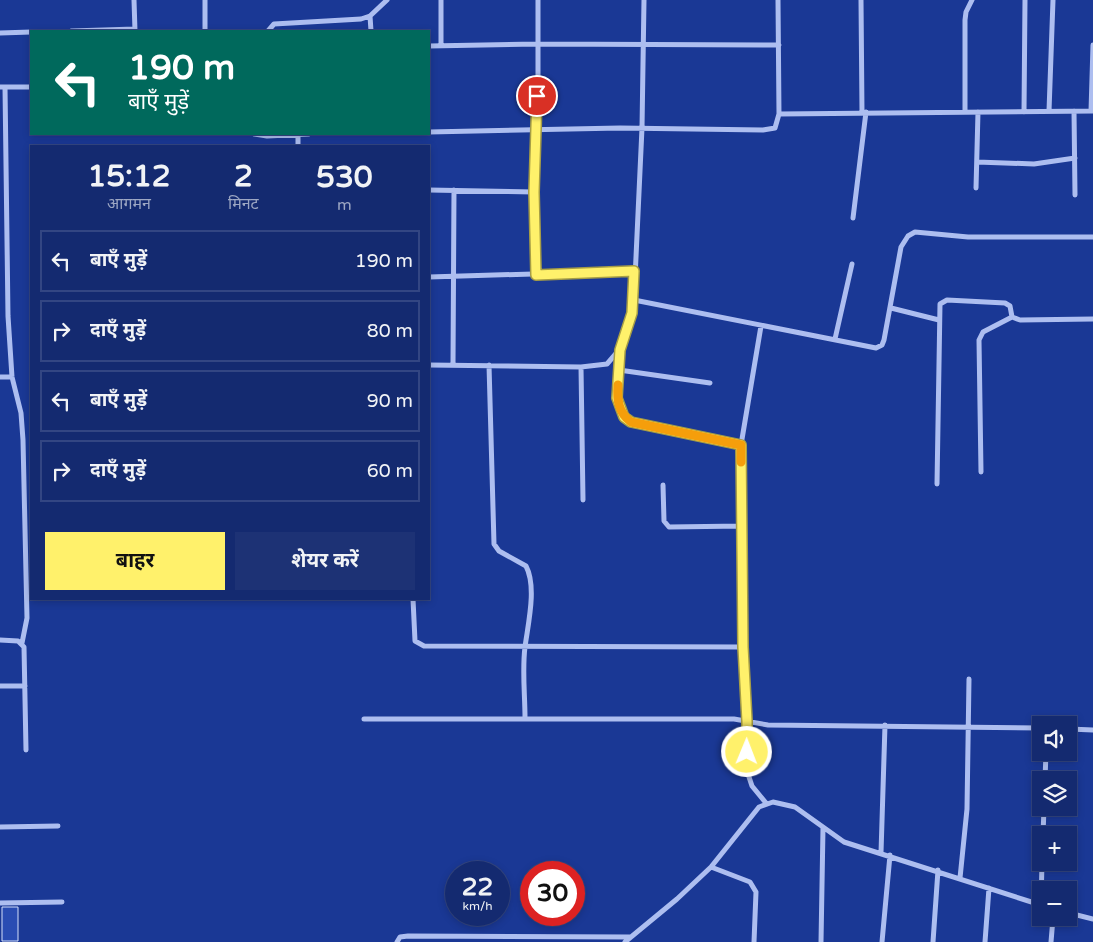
<!DOCTYPE html>
<html lang="hi">
<meta charset="utf-8">
<style>
body{margin:0;font-family:"Varela Round","Noto Sans Devanagari",sans-serif;background:#1d3275;color:#f1f3f6;height:100vh;display:flex;flex-direction:column;font-size:19px;white-space:nowrap}
*{box-sizing:border-box;margin:0}
p{font-size:16px;color:#9da7c3}
.icon{flex:none;width:28px;height:28px;fill:none;stroke:currentColor;stroke-width:2;stroke-linecap:round;stroke-linejoin:round}
.map{position:relative;flex:1;overflow:hidden}
.details{position:absolute;left:30px;top:145px;width:400px;height:455px;display:flex;flex-direction:column;background:#142a70;border-radius:0px;box-shadow:0 2px 8px #0003,0 0 0 1px #334683}
.details>*{flex:none}
.guide{position:absolute;left:30px;top:30px;width:400px;height:105px;border-radius:0px;box-shadow:0 2px 8px #0003,0 0 0 1px #334683;background:#00695c;color:#fff;overflow:hidden}
.buttons{position:absolute;left:1032px;top:716px;display:grid;gap:10px}
.buttons a{display:grid;place-items:center;width:45px;height:45px;border-radius:0px;background:#142a70;box-shadow:0 2px 8px #0003,0 0 0 1px #334683;font-size:25px}
.speed{position:absolute;left:445px;top:861px;display:flex;gap:10px;font-size:25px;font-weight:700;text-align:center}
.speed>*{display:grid;place-content:center;width:65px;height:65px;border-radius:50%;background:#142a70;box-shadow:0 2px 8px #0003,0 0 0 1px #334683;line-height:1}
.speed small{font-size:12px;font-weight:400}
.speed .limit{border:8px solid #d22;background:#fff;color:#111}
.pin{position:absolute;display:grid;place-items:center;width:42px;height:42px;color:#fff;margin:-21px;border:2px solid #fff;border-radius:50%;box-shadow:0 1px 5px #0007}
.me{position:absolute;width:55px;margin:-28px;rotate:1deg;stroke-linejoin:round;filter:drop-shadow(0 0 4px #0008)}
.turn{display:flex;align-items:center;gap:18px;height:105px;padding:0 15px;font-size:22px}
.turn .icon{width:65px;height:65px;stroke-width:2.5}
.turn b{display:block;font-size:35px;line-height:42px}
.eta{display:flex;justify-content:space-evenly;align-items:center;height:85px;text-align:center}
.eta b{font-size:30px;font-weight:700;line-height:35px}
.action{display:flex;gap:10px;margin-top:auto;padding:10px 15px}
.action a{flex:1;height:58px;border-radius:0px;background:#fff16b;color:#111;font-size:20px;font-weight:700;line-height:58px;text-align:center}
.action a+a{background:#1d3275;color:#f1f3f6}
ul{padding:0;list-style:none}
li{display:flex;align-items:center;gap:15px;height:62px;margin:0 10px 8px;padding:0 5px;border:2px solid #334683;border-radius:0px}
li div{flex:1}
li b{display:block;font-size:19px}
li em{font-style:normal}
.map>svg:first-child{display:block}
.building{fill:#294cb3;stroke:#d3defb}
.lines{fill:none;stroke-linecap:round;stroke-linejoin:round}
.street{stroke:#adbef0;stroke-width:5}
.route-casing{stroke:#a69d46;stroke-width:12}
.route{stroke:#fff16b;stroke-width:9}
.slow{stroke:#f59e0b;stroke-width:9}
</style>
<div class="map">
<svg width="1093" height="942" viewBox="0 0 1093 942">
<rect width="100%" height="100%" fill="#1a3895"/>
<path class="building" d="M2 907H18V941H2Z"/>
<g class="lines">
<path class="street" d="M134 0 135 31
M441 0V46
M861 0 862 112
M370 16 371 31
M71 31 135 29
M205 31V0
M268 31 274 24 361 19 370 16 387 0
M0 33 31 32
M429 46 537 44 779 45
M0 87H31
M5 87 8 316 12 377 21 413 23 440 27 618 22 643
M1049 111 1053 0
M1074 111 1075 195
M1091 111 1093 45
M965 112V20L966 12 972 0
M1024 112 1025 0
M779 114 1093 111
M429 132 620 128 763 130 775 128 779 114 778 0
M254 134 267 136 309 134
M298 134V146
M977 162 1034 164 1075 158
M976 188 978 112
M429 190 534 192
M853 218 866 112
M536 275 534 192 538 130V0
M429 277 633 271
M634 300 876 348 882 345 884 340 901 247 908 236 915 232 968 237H1093
M891 308 939 320
M761 326 741 445 743 647 747 721 746 768 752 786 766 803
M835 339 852 264
M619 352C618 374 610 407 631 422L741 445
M429 365 581 367 607 364 619 350 634 300 642 128 644 0
M453 365 454 190
M489 365 494 544 499 551 526 566C537 587 528 624 525 647 522 670 525 695 525 718
M581 367 583 500
M619 370 710 383
M0 377H12
M981 472 979 340 983 332 1012 317
M937 484 940 304 947 300 1005 303 1010 306 1012 317 1020 320 1093 319
M663 485 664 521 669 527 742 526
M413 599 415 641 424 646 743 647
M0 640 18 641 24 647 26 750
M0 686H25
M364 719H734L768 725 1041 728
M1069 729 1093 730
M1045 780 1046 752
M0 827 58 826
M1043 835 1044 808
M881 853 885 725
M711 867 750 882 756 892 754 942
M960 878 967 809 969 679
M0 903 62 902
M1041 905 1042 862
M1069 913 1093 919
M397 942 400 937 408 936 631 937
M625 942 677 899 711 867 759 807 773 802 795 807 844 842 1041 905
M821 942 823 828
M882 942 890 855
M933 942 938 870
M985 942 989 888
M1051 942 1053 918"/>
</g>
<g class="lines">
<defs>
<path id="route" d="M537 96 534 192 536 275 634 271 632 313 620 350 617 398 624 417 631 422 741 445 743 647 747 721V752"/>
</defs>
<use href="#route" class="route-casing"/>
<use href="#route" class="route"/>
<path class="slow" d="M618 385C617 400 618 412 631 422L741 445V462"/>
</g>
</svg>
<div class="buttons">
<a><svg class="icon" aria-label="sound" viewBox="0 0 24 24"><path d="M4 9h4l5-4v14l-5-4H4zM17 9q2 3 0 6"/></svg></a>
<a><svg class="icon" aria-label="layers" viewBox="0 0 24 24"><path d="M12 4l9 5-9 5-9-5zM3 14l9 5 9-5"/></svg></a>
<a>+</a>
<a>−</a>
</div>
<div class="speed"><div>22<small>km/h</small></div><div class="limit">30</div></div>
<div class="pin" style="left:537px;top:96px;background:#d93025"><svg class="icon" aria-label="arrive" viewBox="0 0 24 24"><path d="M6 21V4h12l-3 4 3 4H6"/></svg></div>
<svg class="me" style="left:747px;top:752px" viewBox="-20 -20 40 40"><circle r="17" fill="#fff16b" stroke="#fff" stroke-width="3"/><path d="M0-11L8 9 0 5-8 9z" fill="#fff"/></svg>
<div class="guide">
<div class="turn"><svg class="icon" aria-label="left" viewBox="0 0 24 24"><path d="M17 20v-9H6M10 6l-5 5 5 5"/></svg><div><b>190 m</b>बाएँ मुड़ें</div></div>
</div>
<section class="details">
<div class="eta">
<div><b>15:12</b><p>आगमन</p></div>
<div><b>2</b><p>मिनट</p></div>
<div><b>530</b><p>m</p></div>
</div>
<ul>
<li><svg class="icon" aria-label="left" viewBox="0 0 24 24"><path d="M17 20v-9H6M10 6l-5 5 5 5"/></svg><div><b>बाएँ मुड़ें</b></div><em>190 m</em></li>
<li><svg class="icon" aria-label="right" viewBox="0 0 24 24"><path d="M7 20v-9h11M14 6l5 5-5 5"/></svg><div><b>दाएँ मुड़ें</b></div><em>80 m</em></li>
<li><svg class="icon" aria-label="left" viewBox="0 0 24 24"><path d="M17 20v-9H6M10 6l-5 5 5 5"/></svg><div><b>बाएँ मुड़ें</b></div><em>90 m</em></li>
<li><svg class="icon" aria-label="right" viewBox="0 0 24 24"><path d="M7 20v-9h11M14 6l5 5-5 5"/></svg><div><b>दाएँ मुड़ें</b></div><em>60 m</em></li>
</ul>
<div class="action"><a>बाहर</a><a>शेयर करें</a></div>
</section>
</div>
